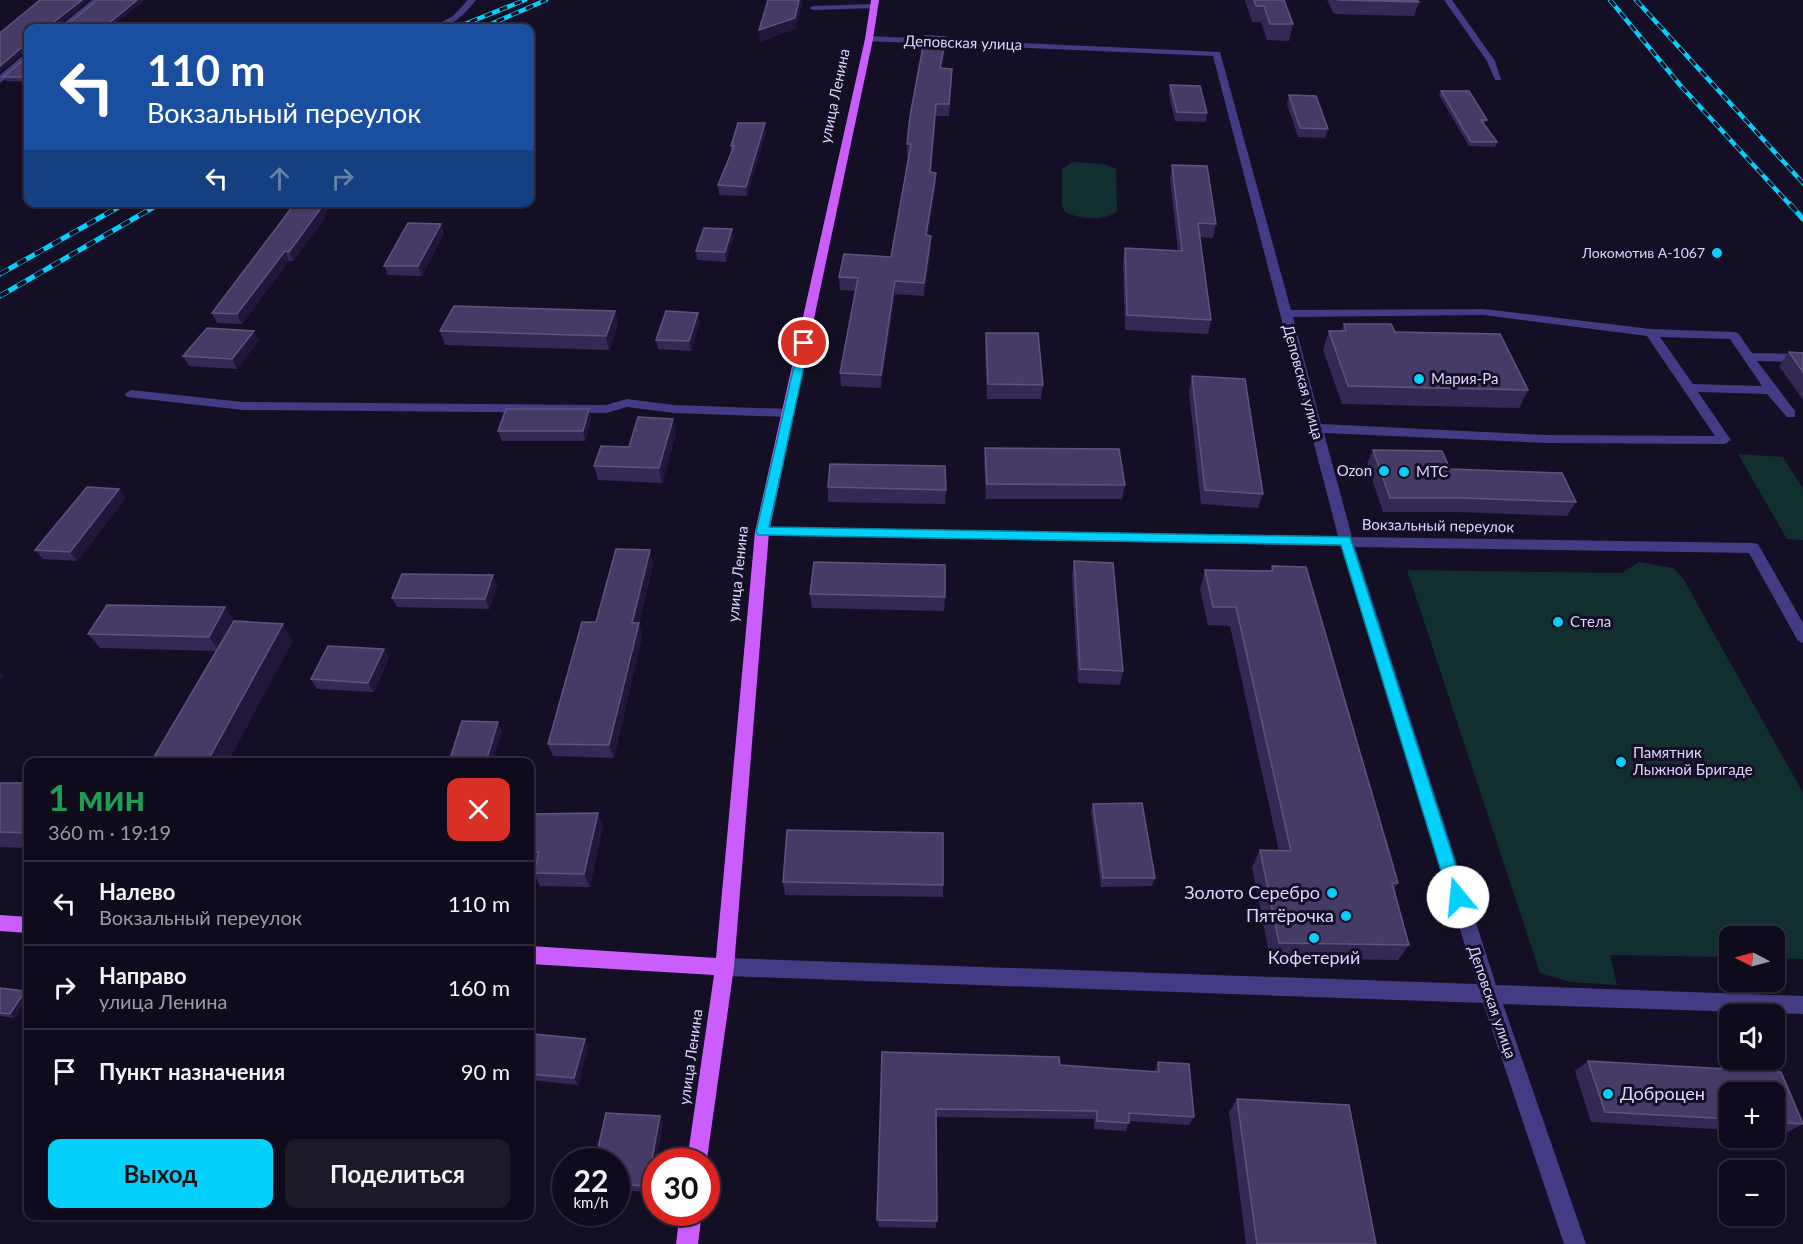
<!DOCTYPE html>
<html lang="ru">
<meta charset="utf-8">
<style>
body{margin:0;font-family:Lato,sans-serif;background:#1e1929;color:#f1f3f6;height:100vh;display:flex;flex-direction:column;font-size:22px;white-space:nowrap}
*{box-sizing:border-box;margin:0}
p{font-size:20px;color:#9c9ba3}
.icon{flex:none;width:33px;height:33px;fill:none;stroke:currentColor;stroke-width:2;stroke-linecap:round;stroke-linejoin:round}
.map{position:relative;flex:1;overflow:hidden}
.panel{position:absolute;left:24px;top:758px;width:510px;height:462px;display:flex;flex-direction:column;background:#100b1c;border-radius:12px;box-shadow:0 2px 4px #0004,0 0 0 2px #302b3b}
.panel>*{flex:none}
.guide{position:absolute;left:24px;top:24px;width:510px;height:183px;border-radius:12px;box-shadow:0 2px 4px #0004,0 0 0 2px #302b3b;background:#1a4fa0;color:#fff;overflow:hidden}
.needle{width:39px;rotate:276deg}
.controls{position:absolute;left:1719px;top:926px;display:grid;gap:12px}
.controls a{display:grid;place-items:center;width:66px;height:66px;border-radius:12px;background:#100b1c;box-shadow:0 2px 4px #0004,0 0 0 2px #302b3b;font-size:30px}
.speed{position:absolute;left:552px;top:1148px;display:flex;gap:12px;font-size:30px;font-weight:700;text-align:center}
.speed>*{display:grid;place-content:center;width:78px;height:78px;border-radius:50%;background:#100b1c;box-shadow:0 2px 4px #0004,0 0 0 2px #302b3b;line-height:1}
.speed small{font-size:15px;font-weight:400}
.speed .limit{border:9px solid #d22;background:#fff;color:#111}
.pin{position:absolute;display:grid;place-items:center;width:51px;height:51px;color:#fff;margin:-26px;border:3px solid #fff;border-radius:50%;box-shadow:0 2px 6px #0007}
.me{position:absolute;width:66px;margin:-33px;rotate:343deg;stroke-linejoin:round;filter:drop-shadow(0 0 4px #0008)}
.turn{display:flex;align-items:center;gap:21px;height:126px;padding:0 24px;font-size:27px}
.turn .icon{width:78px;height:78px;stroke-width:2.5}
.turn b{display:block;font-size:42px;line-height:51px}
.lanes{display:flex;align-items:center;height:57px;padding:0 24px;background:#0003;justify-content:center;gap:30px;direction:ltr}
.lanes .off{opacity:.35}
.round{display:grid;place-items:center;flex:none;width:63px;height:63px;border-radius:12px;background:#1e1929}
.summary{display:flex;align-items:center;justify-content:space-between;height:102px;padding:0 24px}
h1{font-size:36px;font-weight:700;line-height:45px;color:#1e9e55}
.action{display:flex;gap:12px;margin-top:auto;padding:12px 24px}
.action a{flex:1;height:69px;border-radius:12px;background:#03d1fc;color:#111;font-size:24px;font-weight:700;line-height:69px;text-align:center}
.action a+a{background:#1e1929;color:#f1f3f6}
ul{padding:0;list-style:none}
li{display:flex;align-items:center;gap:18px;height:84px;padding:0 24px;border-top:2px solid #302b3b}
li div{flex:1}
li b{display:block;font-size:22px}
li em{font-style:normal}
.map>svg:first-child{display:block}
.green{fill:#122f30}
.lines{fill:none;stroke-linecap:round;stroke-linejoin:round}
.minor{fill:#433b84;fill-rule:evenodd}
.major{fill:#cc5dfd;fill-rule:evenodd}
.rail-far1-casing{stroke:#03d1fc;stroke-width:4.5}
.rail-casing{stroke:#03d1fc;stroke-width:5}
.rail-far1{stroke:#150f26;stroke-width:3;stroke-dasharray:8;stroke-linecap:butt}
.rail{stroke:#150f26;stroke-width:4;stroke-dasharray:10;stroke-linecap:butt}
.wall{fill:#342954}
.shaded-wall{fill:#20173a}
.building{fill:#463b66;stroke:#5d547e;stroke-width:1.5}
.route{fill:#03d1fc;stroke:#0288a4;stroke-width:1.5}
.poi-dot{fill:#03d1fc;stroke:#150f26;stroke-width:2}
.labels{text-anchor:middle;stroke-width:6;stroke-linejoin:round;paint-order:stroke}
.far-poi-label{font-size:14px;fill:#dcd5fe;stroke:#150f26;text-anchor:end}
.street-label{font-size:15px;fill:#dcd5fe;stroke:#150f26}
.poi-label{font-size:15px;fill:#dcd5fe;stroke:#150f26;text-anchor:start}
.near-poi-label{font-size:18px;fill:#dcd5fe;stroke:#150f26;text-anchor:end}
</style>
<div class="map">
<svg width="1803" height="1244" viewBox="0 0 1803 1244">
<rect width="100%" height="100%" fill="#150f26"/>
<path class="green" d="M1072 162 1104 164 1116 169 1117 211C1106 222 1078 219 1065 212L1062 205V169Z
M1738 454 1783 457 1803 489V540L1787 539Z
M1639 562 1673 568 1684 580 1803 793V959L1775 958 1774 936H1730L1729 957 1610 955 1617 985 1571 982 1540 973 1407 570 1622 573Z"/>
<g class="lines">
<path class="minor" d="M92 0H101L67 28H58Z
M468 0H476C464 15 452 28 431 28L453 16Z
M1444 0H1452L1495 61 1501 80H1495L1487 61Z
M874 4H877V8L813 10 809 8 813 6Z
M869 36 1220 52 1291 310 1484 309 1651 329 1734 332 1738 333 1752 353 1803 354V362L1757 361 1795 411V417H1787L1767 394 1698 392 1731 440 1725 444 1546 443 1324 433 1352 537 1753 543 1758 544 1803 623V643L1798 641 1749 553 1355 547 1496 985 1803 996V1014L1503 1004 1586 1244H1564L1483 1003 725 976 718 973 716 967 718 961 725 958 1477 984 1341 546 757 535 755 532 762 527 1338 536 1213 56 866 41 865 39ZM1484 315 1647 336 1715 436 1546 435 1321 424 1293 317ZM1660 337 1730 339 1762 386 1693 384Z
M25 54H28V60L0 83V75Z
M131 390 243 402 606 405 627 399 674 405 789 409 795 413 789 417 674 413 627 407 606 413 243 410 127 397 125 394Z"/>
<path class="major" d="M871 0H879L873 39 769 532 734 967 706 1166V1161H687L714 975 530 964V946L716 958 755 532 865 39Z
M0 915 28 917V933L0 931Z
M680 1212H702L698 1244H676Z"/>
<defs>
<path id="rail-far1" d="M1610 0 1680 85 1791 206
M1636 0 1803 183
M455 28 525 0
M482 28 546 0
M121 206 128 202
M156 206 163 202"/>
<path id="rail" d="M1790 204 1803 219
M0 274 124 204
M0 296 159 204"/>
</defs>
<use href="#rail-far1" class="rail-far1-casing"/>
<use href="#rail" class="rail-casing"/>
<use href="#rail-far1" class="rail-far1"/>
<use href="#rail" class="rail"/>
</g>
<path class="wall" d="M40 0H89L58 25 66 26 97 0H144L110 28H28V82L6 81 3 77 27 57 26 52H24L0 72V33Z
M1245 0H1284L1293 24 1289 41 1267 40 1261 22H1252Z
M1327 0H1417L1419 2 1414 16 1334 14Z
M945 49 942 69H952V81L949 116H936L931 172 936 185 928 235 931 236V248L924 296 895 294 881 388 841 386 840 373 856 291 840 290 839 277 891 257 909 157H907V144Z
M1170 85 1207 113 1206 122 1175 121 1169 94Z
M1441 91 1487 120 1484 124 1497 142 1495 147 1469 146 1439 95Z
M1289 95 1328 129 1325 138 1298 137 1287 104Z
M766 132 747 196 719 195 718 185 731 152V146Z
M1172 165 1216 224 1213 238 1200 237 1211 320 1208 334 1125 330 1123 262 1125 248 1178 251 1170 178Z
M296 202H333L324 215 325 217 293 261H289L242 324 217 323 212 313Z
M444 233 422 276 388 275 384 266Z
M733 238 726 262 697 260 696 251Z
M615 311 618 325 609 350 445 345 440 331Z
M700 322 691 351 658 349 656 340Z
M1344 324 1395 332 1528 390 1519 408 1342 404 1323 350 1329 331H1341Z
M986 333 1043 385 1041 399H987L985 347Z
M259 340 237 369 189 366 183 356Z
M1789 352 1803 353V400L1779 366Z
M1192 376 1263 494 1258 508 1201 504 1189 391Z
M589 409 591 419 585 441H502L498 431Z
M676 433 662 483 598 480 594 466 629 447Z
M985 448 1125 485 1122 499H986L984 463Z
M1373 450 1450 469 1576 502 1567 516 1455 512H1383L1367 464Z
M828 487 946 490 945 504 828 502Z
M126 498 77 561 43 559 35 550Z
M650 550 653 564 639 624 642 636 614 758 553 756 548 744Z
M1074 561 1123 671 1120 685 1078 683 1072 575Z
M1272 566 1398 883 1394 889 1409 945 1398 960 1270 958 1252 867 1260 850 1279 851 1230 626 1208 625 1200 589 1205 570 1270 571Z
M493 575 497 585 489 609 397 607 392 598Z
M810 594 945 597 944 611 812 608Z
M234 621 293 641 217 651 100 648 88 634Z
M384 649 389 658 374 692 317 689 311 679Z
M0 783H28V848L0 847Z
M1093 804 1155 878 1152 886 1101 887 1091 812Z
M598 813 603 826 590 887 540 886 534 873 536 865 530 864V814Z
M783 882 943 885V897L785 895Z
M0 988 15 1018 0 1016Z
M530 1046H588L578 1085 530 1080Z
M882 1052 1154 1072 1158 1062 1194 1117 1189 1125 1129 1121 1126 1131 1094 1129V1119L936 1117V1228L878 1227Z
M1588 1061 1781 1072 1803 1124 1786 1133H1774V1092H1730V1130L1591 1122 1575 1071Z
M1237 1099 1376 1244H1246L1229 1112Z
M663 1122 651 1192 616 1190V1161Z"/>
<path class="shaded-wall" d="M82 0H89L57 26 54 25V22Z
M137 0H144L110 28H103Z
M799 0H803L796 29 760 42 759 30Z
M946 37 945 49 940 80V68Z
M26 47 28 52H24L0 72V66L21 48Z
M936 104V116L930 185V172Z
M765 123 766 132 747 196 746 187Z
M936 173V185L926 248V235Z
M323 202H333L324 215 325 217 293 261 289 252Z
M441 224 444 233 422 276 418 266Z
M732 229 733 238 726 262 725 252Z
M931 236V248L924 296V283Z
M285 251 289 261 242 324 237 314Z
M895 281V294L881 388V375Z
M615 311 618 325 609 350 606 336Z
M698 313 700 322 691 351 689 341Z
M254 331 259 340 237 369 232 359Z
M589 409 591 419 585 441 583 431Z
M673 419 676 433 662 483 659 468Z
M119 489 126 498 77 561 70 552Z
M650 550 653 564 639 624 642 636 614 758 609 745 632 623Z
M493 575 497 585 489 609 485 599Z
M225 607 235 621 219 651 209 637Z
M283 624 293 641 228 762H207Z
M384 649 389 658 374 692 368 683Z
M0 671 4 675 0 680Z
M498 722 502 731 493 762H486Z
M598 813 603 826 590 887 584 874Z
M25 991 28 994V997L15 1018 10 1014Z
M585 1039 588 1046 578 1085 574 1078Z
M660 1116 663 1122 656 1161 651 1192 647 1186Z"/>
<path class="building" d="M40 0H82L54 22V25L66 26 97 0H137L103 28H28V77H3L27 57 26 47 21 48 0 66V33Z
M768 0H799L795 18 759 30Z
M1254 0H1284L1293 24H1270L1264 6H1256Z
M1337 0H1417L1419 2Z
M925 36 946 37 940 68 952 69 949 104H936L930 172 936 173 926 235 931 236 924 283 895 281 881 375 840 373 858 278 839 277 844 254 891 257 911 144H907L910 116Z
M1170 85 1200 86 1207 113 1177 112Z
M1441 91H1469L1487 120H1481L1497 142H1471Z
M1289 95 1316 96 1328 129 1300 128Z
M738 123H765L746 187 718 185 734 146H731Z
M1172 165 1207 166 1216 224 1198 223 1211 320 1127 315 1125 248 1182 251Z
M296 202H323L318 208H321L289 252 285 251 237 314 212 313Z
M408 223 441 224 418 266H384Z
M704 228 732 229 725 252 696 251Z
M454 306 615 311 606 336 440 331Z
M666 311 698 313 689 341 656 340Z
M1344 324H1391L1395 332 1500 334 1528 390 1348 386 1329 331H1346Z
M207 328 254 331 232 359 183 356Z
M986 333H1038L1043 385 988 384Z
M1789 352 1803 353V372Z
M1192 376 1245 379 1263 494 1205 490Z
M506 409H589L583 431H498Z
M638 417 673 419 659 468 594 466 601 446 629 447Z
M985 448 1119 449 1125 485 987 484Z
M1373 450 1442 451 1450 469 1562 473 1576 502 1462 498H1390Z
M830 464 945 466 946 490 828 487Z
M87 487 119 489 70 552 35 550Z
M616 549 650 550 632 623H639L609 745 548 744 582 622H596Z
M1074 561 1113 563 1123 671 1080 669Z
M814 562 945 565V597L810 594Z
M1272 566 1306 567 1398 883H1392L1409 945 1279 943 1260 850 1291 851 1236 607H1213L1205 570 1273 571Z
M402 574 493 575 485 599 392 598Z
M107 605 225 607 209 637 88 634Z
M234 621 283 624 207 762H151Z
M328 646 384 649 368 683 311 679Z
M462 721 498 722 486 762H449Z
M0 783H28V833L0 832Z
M1142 803 1155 878H1103L1093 804Z
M598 813 584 874 534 873 539 852H530V814Z
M787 830 943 833V885L783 882Z
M0 988 25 991 10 1014 0 1013Z
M533 1034 585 1039 574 1078 530 1074V1046Z
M882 1052 1059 1057 1060 1065 1159 1072 1158 1062 1189 1064 1194 1117 1129 1113V1123L1097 1121V1111L936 1109 937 1221 877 1220Z
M1588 1061 1781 1072 1803 1124 1774 1122V1092H1730V1119L1605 1112Z
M1237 1099 1349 1105 1376 1244H1257Z
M606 1113 660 1116 647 1186 616 1184V1161H595Z"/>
<path class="route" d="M800 340 809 343 769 527 1350 537 1466 897 1464 902 1458 904 1452 902 1449 897 1341 545 758 535 756 532Z"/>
<g class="poi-dot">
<circle cx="1717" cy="253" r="6"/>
<circle cx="1419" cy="379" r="6"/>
<circle cx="1384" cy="471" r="6"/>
<circle cx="1404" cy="472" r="6"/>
<circle cx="1558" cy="622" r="6"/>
<circle cx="1621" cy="762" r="6"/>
<circle cx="1332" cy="893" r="6"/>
<circle cx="1346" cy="916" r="6"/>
<circle cx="1314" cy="938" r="6"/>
<circle cx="1608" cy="1094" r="6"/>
</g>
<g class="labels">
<g class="far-poi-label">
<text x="1705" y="258">Локомотив А-1067</text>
</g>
<g class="street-label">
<text transform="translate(963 43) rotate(2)" y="5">Деповская улица</text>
<text transform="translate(835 96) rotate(-78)" y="5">улица Ленина</text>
<text transform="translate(1303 382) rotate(75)" y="5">Деповская улица</text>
<text transform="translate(1438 526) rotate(1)" y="5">Вокзальный переулок</text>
<text transform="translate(738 574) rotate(-84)" y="5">улица Ленина</text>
<text transform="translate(1492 1002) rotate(71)" y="5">Деповская улица</text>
<text transform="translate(691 1057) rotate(-82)" y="5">улица Ленина</text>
</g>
<g class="poi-label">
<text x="1431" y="384">Мария-Ра</text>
<text x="1372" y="476" text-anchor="end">Ozon</text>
<text x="1416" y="477">МТС</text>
<text x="1570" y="627">Стела</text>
<text x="1633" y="758">Памятник<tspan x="1633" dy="17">Лыжной Бригаде</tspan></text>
</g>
<g class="near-poi-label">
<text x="1320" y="899">Золото Серебро</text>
<text x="1334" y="922">Пятёрочка</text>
<text x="1314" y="964" text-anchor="middle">Кофетерий</text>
<text x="1620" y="1100" text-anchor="start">Доброцен</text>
</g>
</g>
</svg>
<div class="controls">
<a><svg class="needle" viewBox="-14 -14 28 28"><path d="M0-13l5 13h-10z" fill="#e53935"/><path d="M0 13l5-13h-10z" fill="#9c9ba3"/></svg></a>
<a><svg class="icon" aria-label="sound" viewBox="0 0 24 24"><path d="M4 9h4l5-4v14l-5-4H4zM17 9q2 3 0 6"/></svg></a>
<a>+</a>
<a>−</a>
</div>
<div class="speed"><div>22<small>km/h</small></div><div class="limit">30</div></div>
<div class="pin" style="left:804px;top:343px;background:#d93025"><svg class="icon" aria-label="arrive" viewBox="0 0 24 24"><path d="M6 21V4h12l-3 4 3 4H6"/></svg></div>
<svg class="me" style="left:1458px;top:897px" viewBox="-20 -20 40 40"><circle r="19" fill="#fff"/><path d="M0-13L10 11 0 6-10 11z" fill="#03d1fc"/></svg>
<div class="guide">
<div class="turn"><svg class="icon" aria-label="left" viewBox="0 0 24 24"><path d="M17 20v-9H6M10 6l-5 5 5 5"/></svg><div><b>110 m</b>Вокзальный переулок</div></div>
<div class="lanes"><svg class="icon" aria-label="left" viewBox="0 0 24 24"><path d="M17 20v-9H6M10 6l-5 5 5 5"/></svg><svg class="icon off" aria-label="ahead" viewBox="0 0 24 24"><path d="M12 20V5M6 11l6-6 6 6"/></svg><svg class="icon off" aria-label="right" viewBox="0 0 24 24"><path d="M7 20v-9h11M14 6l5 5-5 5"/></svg></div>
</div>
<section class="panel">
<div class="summary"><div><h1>1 мин</h1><p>360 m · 19:19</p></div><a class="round" style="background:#d93025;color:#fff"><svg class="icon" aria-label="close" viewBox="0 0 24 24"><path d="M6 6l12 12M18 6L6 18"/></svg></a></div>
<ul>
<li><svg class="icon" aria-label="left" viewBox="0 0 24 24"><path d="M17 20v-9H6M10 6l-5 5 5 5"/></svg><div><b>Налево</b><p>Вокзальный переулок</p></div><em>110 m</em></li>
<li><svg class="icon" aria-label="right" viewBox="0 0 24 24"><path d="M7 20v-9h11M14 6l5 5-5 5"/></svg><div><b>Направо</b><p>улица Ленина</p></div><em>160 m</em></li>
<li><svg class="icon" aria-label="arrive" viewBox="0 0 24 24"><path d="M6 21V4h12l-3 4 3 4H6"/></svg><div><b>Пункт назначения</b></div><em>90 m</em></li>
</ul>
<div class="action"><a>Выход</a><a>Поделиться</a></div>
</section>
</div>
